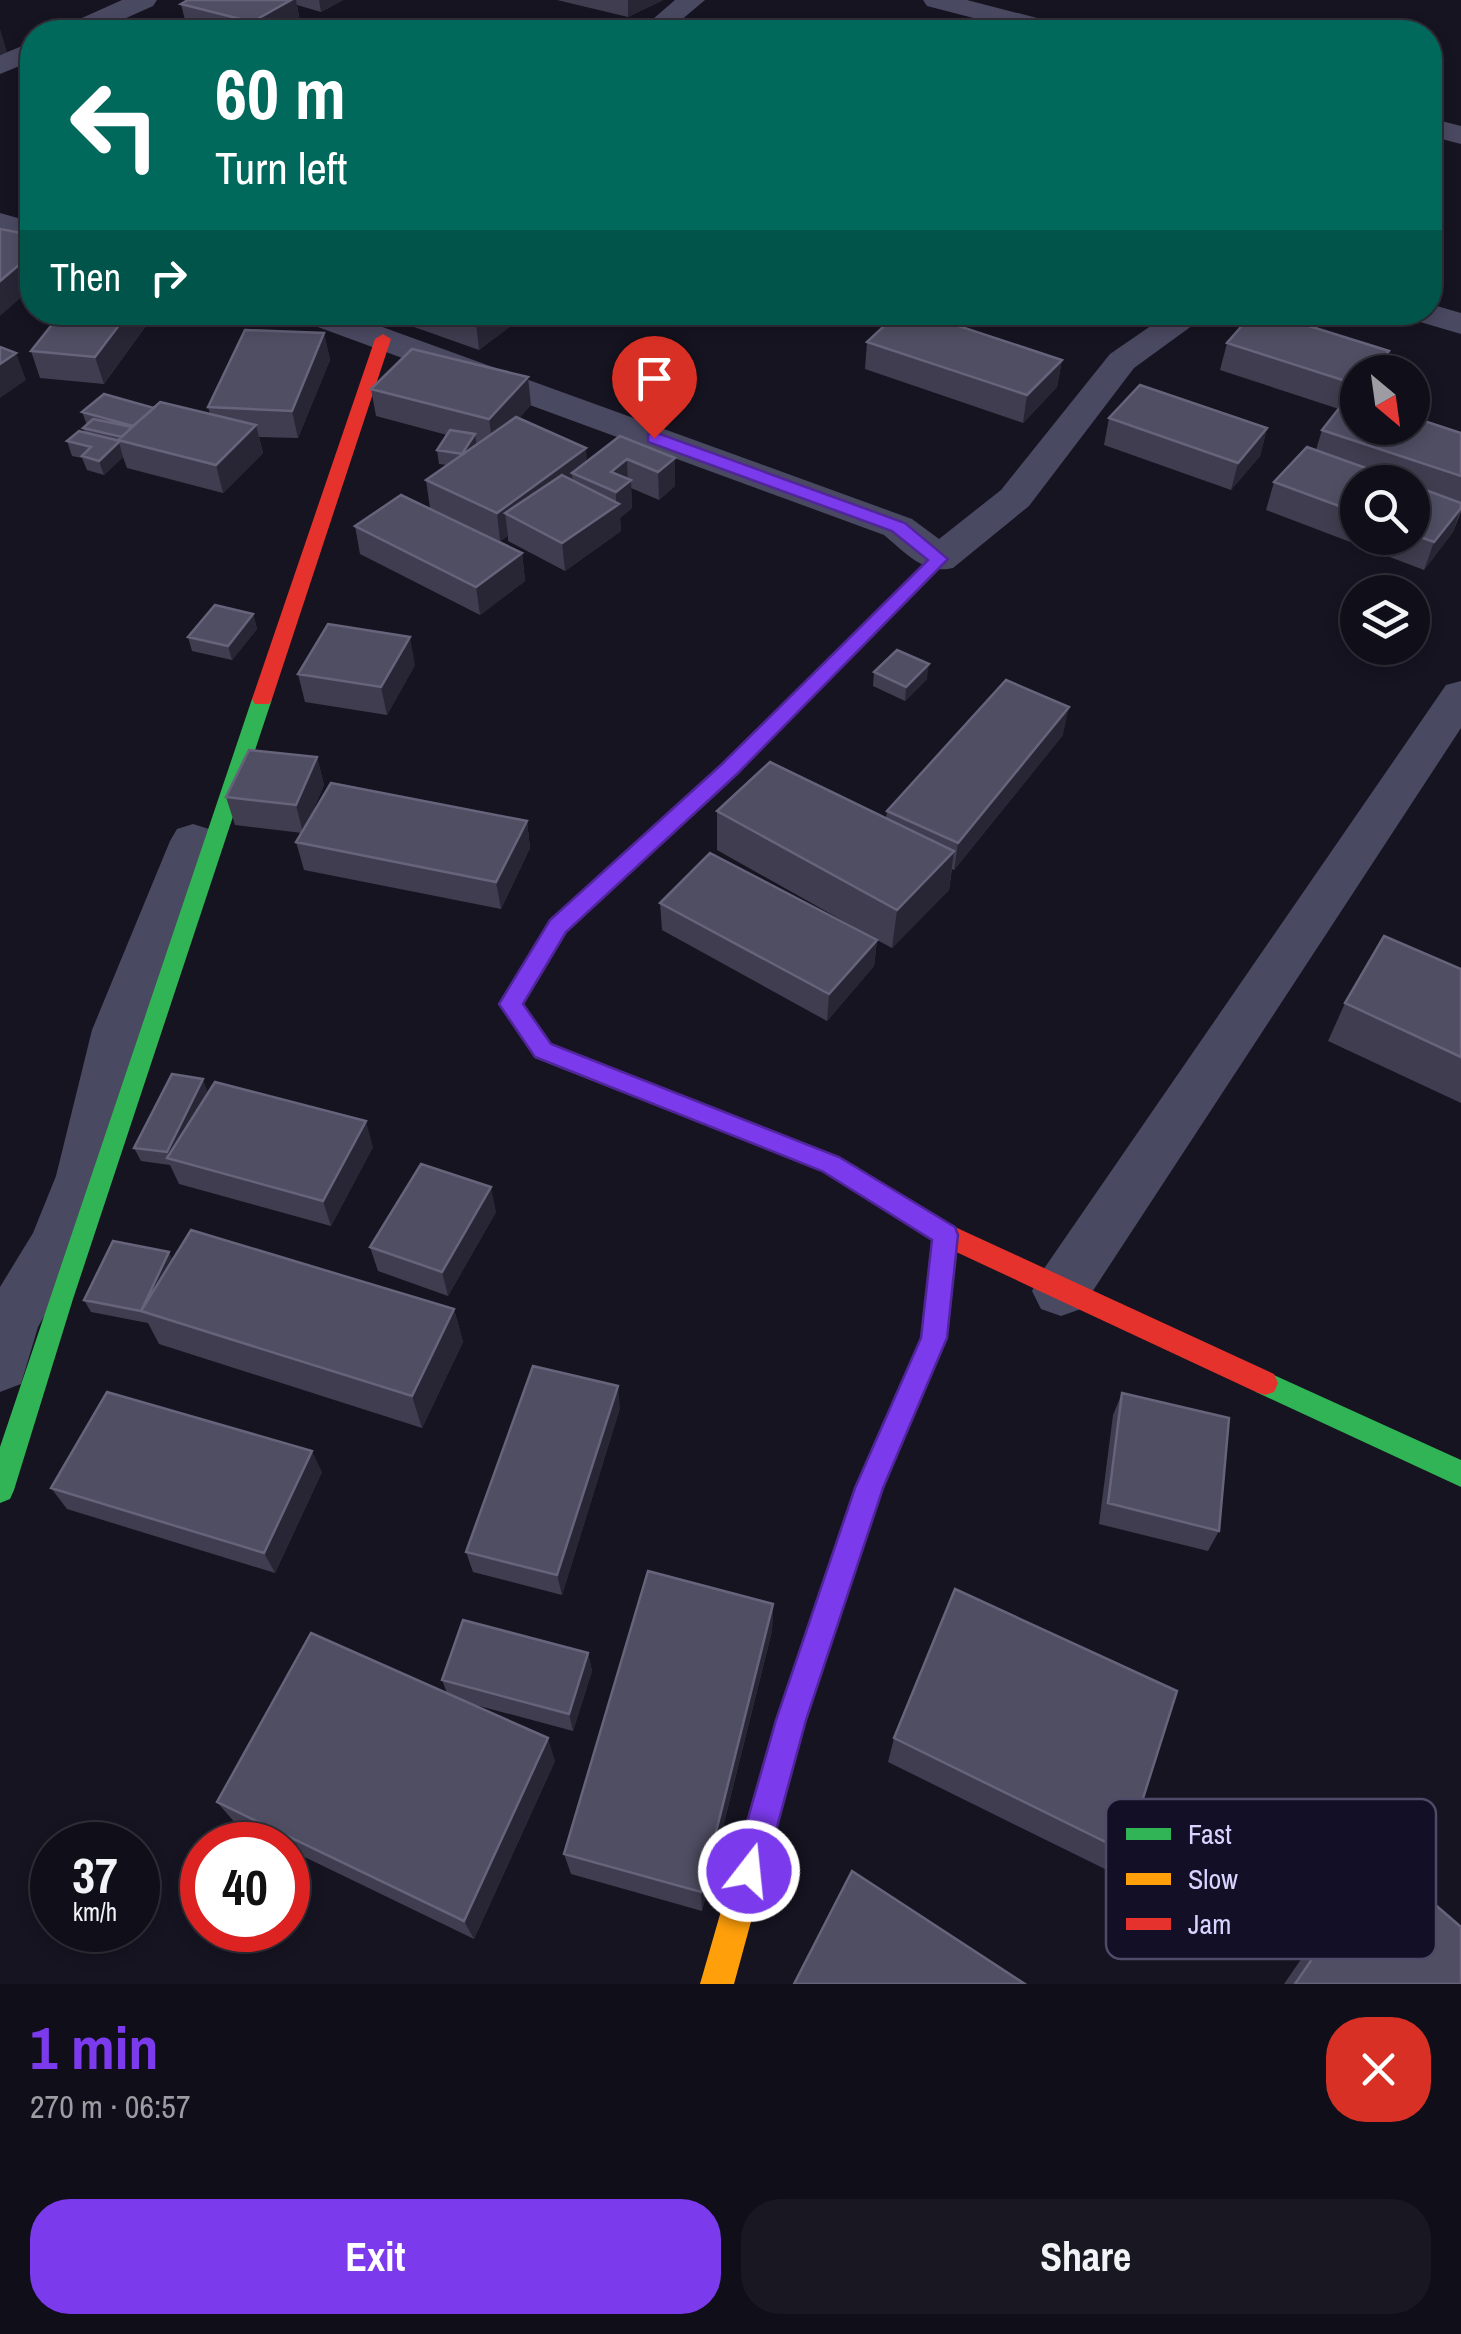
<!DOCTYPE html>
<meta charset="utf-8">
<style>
body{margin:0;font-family:"Archivo Narrow",sans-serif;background:#191822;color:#f1f3f6;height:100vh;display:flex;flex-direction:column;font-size:38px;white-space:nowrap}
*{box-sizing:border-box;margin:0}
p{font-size:32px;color:#9c9ca2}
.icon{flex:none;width:55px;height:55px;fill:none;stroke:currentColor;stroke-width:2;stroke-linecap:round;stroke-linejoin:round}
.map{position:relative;height:1984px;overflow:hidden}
.side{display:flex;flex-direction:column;background:#100f19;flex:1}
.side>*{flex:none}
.banner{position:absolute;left:20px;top:20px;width:1422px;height:305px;border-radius:40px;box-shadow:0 5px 15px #0003,0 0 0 2px #302f38;background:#00695c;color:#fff;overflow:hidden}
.needle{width:65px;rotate:151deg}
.controls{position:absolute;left:1340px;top:355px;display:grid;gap:20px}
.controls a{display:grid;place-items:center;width:90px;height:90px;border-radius:50%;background:#100f19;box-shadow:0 5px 15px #0003,0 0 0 2px #302f38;font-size:50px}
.speed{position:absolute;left:30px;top:1822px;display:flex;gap:20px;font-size:50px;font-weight:700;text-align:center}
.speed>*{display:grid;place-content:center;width:130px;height:130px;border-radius:50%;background:#100f19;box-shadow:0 5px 15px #0003,0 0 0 2px #302f38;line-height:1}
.speed small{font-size:25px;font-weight:400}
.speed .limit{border:15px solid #d22;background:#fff;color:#111}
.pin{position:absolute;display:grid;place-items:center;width:85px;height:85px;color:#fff;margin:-102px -42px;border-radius:50% 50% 50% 0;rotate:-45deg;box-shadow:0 0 10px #0007}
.pin .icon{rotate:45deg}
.me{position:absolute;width:110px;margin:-55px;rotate:16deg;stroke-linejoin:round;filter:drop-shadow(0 0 8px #0008)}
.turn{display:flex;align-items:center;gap:35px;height:210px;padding:0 30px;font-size:45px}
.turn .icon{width:130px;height:130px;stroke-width:2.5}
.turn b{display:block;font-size:70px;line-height:85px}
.then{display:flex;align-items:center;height:95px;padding:0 30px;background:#0003;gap:20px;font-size:38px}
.round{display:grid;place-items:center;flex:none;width:105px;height:105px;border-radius:40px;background:#191822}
.headline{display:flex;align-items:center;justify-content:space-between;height:170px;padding:0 30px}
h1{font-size:60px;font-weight:700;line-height:75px;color:#7c3aed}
.primary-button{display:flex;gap:20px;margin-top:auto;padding:20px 30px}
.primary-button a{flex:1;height:115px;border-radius:40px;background:#7c3aed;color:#fff;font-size:40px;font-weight:700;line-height:115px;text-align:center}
.primary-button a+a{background:#191822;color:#f1f3f6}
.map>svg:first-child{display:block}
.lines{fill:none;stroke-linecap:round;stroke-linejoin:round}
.street{fill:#4a4962;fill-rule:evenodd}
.fast{fill:#30b455;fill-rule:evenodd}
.slow{fill:#ff9f0a;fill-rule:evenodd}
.jam{fill:#e5322d;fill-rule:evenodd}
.wall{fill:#403d50;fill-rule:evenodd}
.shaded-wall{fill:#282635}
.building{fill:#504e63;stroke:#66637b;stroke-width:2.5}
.route{fill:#7c3aed;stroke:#51269a;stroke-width:2.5}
.key{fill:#130f26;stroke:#4e4a67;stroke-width:2.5}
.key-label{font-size:28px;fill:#d9d4ff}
</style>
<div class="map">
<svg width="1461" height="1984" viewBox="0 0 1461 1984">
<rect width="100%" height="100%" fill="#161421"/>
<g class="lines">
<path class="street" d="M122 0H157L153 6 95 32H60L64 26Z
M675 0H705L667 32H638Z
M923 0H967L1068 26 1072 32H1028L927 6Z
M32 42V61L0 74V55Z
M1430 118 1461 126V144L1430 136Z
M0 213 32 222V242L0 233Z
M1430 304 1461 313V334L1410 319 1405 312H1430Z
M291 312H341L912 519 939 539 1001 490 1110 354 1171 312H1211L1134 368 1029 506 953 568C924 575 906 553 884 535L296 319Z
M1461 681V728L1081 1309 1061 1316 1041 1309 1032 1291 1041 1273 1446 685Z
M193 824 209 829 216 841 142 1030 110 1176 85 1244 38 1327 21 1384 0 1392V1287L33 1233 56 1176 92 1030 170 841 177 829Z"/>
<path class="fast" d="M939 553 945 555V563L737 774 566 932 522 1004 551 1044 840 1157 859 1168 862 1175 859 1182C845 1187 835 1178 822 1171L535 1058 499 1005 550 920 723 764 933 555Z
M262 693 272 699 73 1299 14 1490 10 1499 0 1503V1447L252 699Z
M946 1224 955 1227 959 1235 947 1339 883 1488 852 1577 842 1581 832 1577 828 1567 855 1488 921 1339 933 1235 937 1227Z
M1265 1371 1461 1460V1487L1256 1392 1252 1383 1256 1374Z"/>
<path class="slow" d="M842 1553 852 1557 856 1567 806 1720 734 1984H700L776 1720 828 1567 832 1557Z"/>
<path class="jam" d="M383 334 391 339 272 699 269 704H255L252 699 375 339Z
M850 1165 955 1227 1274 1374 1278 1383 1274 1392 1265 1395 1256 1392 937 1243 841 1182 838 1175 841 1168Z"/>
</g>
<path class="wall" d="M186 0H343L321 12 297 5 300 22 282 32H203L187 28 181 4Z
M557 0H663L628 17Z
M62 312H156L104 384 40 378 31 351Z
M399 312H520V319L479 350 400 322Z
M324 333 330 360 298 438 259 437 263 453 223 493 127 468 123 457 104 475 87 470 82 458 72 456 67 441 85 432 83 428 87 425 82 412 154 408 210 414 208 407Z
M867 342 1062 360 1057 387 1023 423 865 369Z
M1227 343 1389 351 1382 372H1358V428L1461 433V512L1453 532 1424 570 1266 510 1274 482 1316 450 1322 430 1339 409 1220 370ZM1358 482H1412V538H1358Z
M371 389 531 405 519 418 587 461 620 436 675 486 659 500 631 488 632 508 620 518 621 531 565 571 508 541V536L500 541 430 508 426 480 447 465 439 464 437 450 447 435 376 416Z
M1109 418 1267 428 1260 456 1231 490 1104 445Z
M355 526 522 553 525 581 480 615 360 554Z
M253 614 257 629 232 660 192 651 188 637Z
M415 665 387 715 305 702 298 674Z
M874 672 927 679 905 701 873 686Z
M1063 735 954 870 952 869 949 890 892 948 877 940 874 966 827 1021 662 930 660 903 877 940 717 850V811L886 818 887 811Z
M317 757 324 785 307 824 527 821 530 848 501 909 304 870 296 842 302 833 235 825 226 797Z
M1461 969V1103L1328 1041 1345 1003Z
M208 1093 373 1147 331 1226 179 1184 170 1165 141 1161 134 1148Z
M496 1212 448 1296 378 1271 370 1247Z
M173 1260 454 1309 463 1342 422 1428 159 1344 148 1323 91 1312 84 1300Z
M1122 1393 1219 1531 1208 1551 1099 1524 1113 1415Z
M620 1408 562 1595 473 1572 466 1552Z
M322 1472 275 1573 67 1509 51 1488Z
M773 1604 772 1631 702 1911 571 1874 564 1854Z
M588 1653 592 1671 573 1731 472 1704 555 1761 474 1939 288 1849V1845H279L236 1824 217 1802 447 1693 442 1680Z
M894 1738 1126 1852 1111 1872 888 1762Z
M1381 1858 1461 1984H1284L1357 1878Z"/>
<path class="shaded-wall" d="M291 0H296L300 22 282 32H254L252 22Z
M319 0H343L321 12Z
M628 0H663L628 17Z
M0 29 7 52 0 55Z
M32 254V288L0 316V281Z
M129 312H156L104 384 95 357Z
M490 312H520V319L479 350 476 323Z
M324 333 330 360 298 438 292 411Z
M1389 351 1382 372H1372Z
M16 353 26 380 0 398V364Z
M1062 360 1057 387 1023 423 1027 395Z
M528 377 531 405 493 447 489 419Z
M256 425 263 453 223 493 216 465Z
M1267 428 1260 456 1231 490 1238 463Z
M475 434 477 448 462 454Z
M119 442 123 457 104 475 99 461Z
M586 448 588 476 572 473 573 487 505 513 508 536 500 541 497 513Z
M675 458V486L659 500 658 472Z
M627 459 628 482 631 480 632 508 620 518 621 531 565 571 562 543 616 506V492L611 472Z
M1461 508 1453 532 1424 570 1434 542Z
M522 553 525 581 480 615 476 587Z
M253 614 257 629 232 660 228 646Z
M410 637 415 665 387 715 381 687Z
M929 664 927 679 905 701 906 687Z
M1069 707 1063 735 954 870 958 843Z
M317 757 324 785 303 833 296 805Z
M527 821 530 848 501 909 496 882Z
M954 851 949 890 892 948 897 910Z
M877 940 874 966 827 1021 829 994Z
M203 1079 208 1093 170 1159 167 1152Z
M366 1121 373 1147 331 1226 323 1201Z
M491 1187 496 1212 448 1296 442 1272Z
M169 1252 175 1265 141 1311Z
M454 1309 463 1342 422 1428 412 1396Z
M618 1386 620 1408 562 1595 557 1575Z
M312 1451 322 1472 275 1573 264 1553Z
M773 1604 772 1631 702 1911 701 1892Z
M588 1653 592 1671 573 1731 569 1714Z
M548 1738 555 1761 474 1939 464 1921Z"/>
<path class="building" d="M188 0H291L252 22 181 4Z
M1046 24 1080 32H1035Z
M0 229 32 235V254L0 281Z
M62 312H129L95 357 31 351Z
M446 312H490L476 323Z
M899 312H916L1062 360 1027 395 867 342Z
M1254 312H1264L1389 351 1372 372H1358V385L1227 343Z
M245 330 324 333 292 411 208 407Z
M0 347 16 353 0 364Z
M412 349 528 377 489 419 371 389Z
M1140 385 1267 428 1238 463 1109 418Z
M104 394 154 408 133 426 82 412Z
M1348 397 1358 400V428H1412V417L1461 433V476L1322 430Z
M160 402 256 425 216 465 118 440Z
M516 417 586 448 497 513 426 480Z
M93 419 132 427 122 437 83 428Z
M450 430 475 434 462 454 437 450Z
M79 431 120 441 99 461 82 456 91 447 67 441Z
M620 436 675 458 658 472 627 459 611 472 631 480 616 492 572 473Z
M1307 447 1405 482H1358V513L1274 482Z
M562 475 619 504 562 543 505 513Z
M1412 485 1461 503V508L1434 542 1412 534Z
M401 495 522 553 476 587 355 526Z
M215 605 253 614 228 646 188 637Z
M328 624 410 637 381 687 298 674Z
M897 650 929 664 906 687 874 672Z
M1006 680 1069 707 958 843 887 811Z
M249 750 317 757 296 805 226 797Z
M770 762 954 851 897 910 717 811Z
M331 783 527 821 496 882 296 842Z
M710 853 877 940 829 994 660 903Z
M1384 936 1461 969V1057L1345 1003Z
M172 1074 203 1079 167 1152 134 1148Z
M215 1082 366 1121 323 1201 167 1158Z
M421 1164 491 1187 442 1272 370 1247Z
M191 1230 454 1309 412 1396 141 1311Z
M113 1241 169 1252 141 1311 84 1300Z
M533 1366 618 1386 557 1575 466 1552Z
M107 1392 312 1451 264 1553 51 1488Z
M1122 1393 1229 1418 1219 1531 1108 1503Z
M648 1571 773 1604 701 1892 564 1854Z
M955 1589 1177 1691 1126 1852 894 1738Z
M463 1620 588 1653 569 1714 442 1680Z
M311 1633 548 1738 464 1921 217 1802Z
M1381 1858 1461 1927V1984H1295Z
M852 1871 1025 1984H794Z"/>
<path class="route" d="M648 434H660L905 523 948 559 737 774 566 932 523 1004 551 1044 839 1157 955 1227 958 1235 947 1338 883 1488 806 1720 765 1871 760 1882 749 1887 737 1882 733 1871 776 1720 855 1488 921 1338 932 1240 822 1171 535 1057 499 1004 550 920 722 764 928 560 892 531 648 442Z"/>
<rect x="1106" y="1799" width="330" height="160" rx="15" class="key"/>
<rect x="1126" y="1828" width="45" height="12" fill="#30b455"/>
<rect x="1126" y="1873" width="45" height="12" fill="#ff9f0a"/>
<rect x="1126" y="1918" width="45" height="12" fill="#e5322d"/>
<g class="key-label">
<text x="1188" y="1844">Fast</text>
<text x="1188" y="1889">Slow</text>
<text x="1188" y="1934">Jam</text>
</g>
</svg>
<div class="controls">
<a><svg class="needle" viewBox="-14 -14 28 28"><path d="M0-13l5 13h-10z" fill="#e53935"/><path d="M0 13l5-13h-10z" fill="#9c9ca2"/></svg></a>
<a><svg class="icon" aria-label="search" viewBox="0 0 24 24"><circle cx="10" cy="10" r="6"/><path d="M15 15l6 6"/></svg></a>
<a><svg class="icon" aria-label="layers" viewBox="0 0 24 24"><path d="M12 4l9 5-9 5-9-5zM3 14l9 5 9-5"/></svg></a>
</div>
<div class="speed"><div>37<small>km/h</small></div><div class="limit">40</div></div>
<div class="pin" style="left:654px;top:438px;background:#d93025"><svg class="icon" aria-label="arrive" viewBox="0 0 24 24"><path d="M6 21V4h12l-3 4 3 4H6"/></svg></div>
<svg class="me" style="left:749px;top:1871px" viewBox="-20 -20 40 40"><circle r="17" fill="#7c3aed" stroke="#fff" stroke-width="3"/><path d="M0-11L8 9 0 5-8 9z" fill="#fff"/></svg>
<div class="banner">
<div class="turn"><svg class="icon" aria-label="left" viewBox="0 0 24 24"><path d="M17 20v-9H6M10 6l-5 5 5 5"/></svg><div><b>60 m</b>Turn left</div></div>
<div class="then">Then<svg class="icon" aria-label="right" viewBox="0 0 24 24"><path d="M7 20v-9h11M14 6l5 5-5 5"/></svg></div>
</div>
</div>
<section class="side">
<div class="headline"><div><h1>1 min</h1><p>270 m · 06:57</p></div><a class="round" style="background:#d93025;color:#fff"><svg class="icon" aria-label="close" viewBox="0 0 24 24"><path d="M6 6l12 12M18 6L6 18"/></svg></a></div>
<div class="primary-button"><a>Exit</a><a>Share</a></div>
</section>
